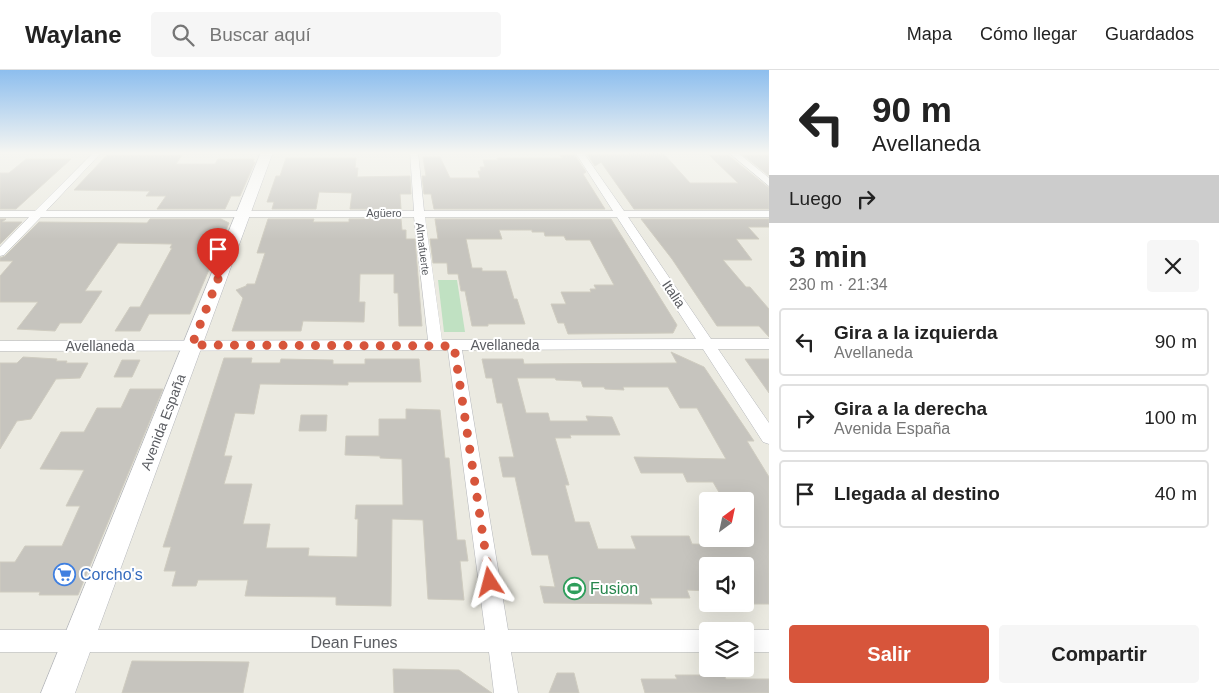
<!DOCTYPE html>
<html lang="es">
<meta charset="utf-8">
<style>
body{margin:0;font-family:Helvetica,sans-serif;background:#f6f6f6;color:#222;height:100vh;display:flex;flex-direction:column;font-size:19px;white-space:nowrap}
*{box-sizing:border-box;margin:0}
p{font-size:16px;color:#767676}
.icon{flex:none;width:28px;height:28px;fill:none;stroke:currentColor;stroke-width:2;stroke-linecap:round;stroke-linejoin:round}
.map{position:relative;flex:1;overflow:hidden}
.side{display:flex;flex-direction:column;background:#fff;width:450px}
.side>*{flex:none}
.guide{background:#fff;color:#222;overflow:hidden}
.needle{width:32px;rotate:33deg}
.controls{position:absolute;left:699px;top:422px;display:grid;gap:10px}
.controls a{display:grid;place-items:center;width:55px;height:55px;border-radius:5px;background:#fff;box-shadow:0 5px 20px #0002;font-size:25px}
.pin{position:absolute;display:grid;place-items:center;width:42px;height:42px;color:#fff;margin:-51px -21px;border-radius:50% 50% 50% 0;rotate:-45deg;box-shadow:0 0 5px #0007}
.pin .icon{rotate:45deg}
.me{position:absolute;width:55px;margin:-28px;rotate:351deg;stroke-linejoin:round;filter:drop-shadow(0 0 4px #0008)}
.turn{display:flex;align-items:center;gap:18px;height:105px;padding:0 20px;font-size:22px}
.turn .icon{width:65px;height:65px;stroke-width:2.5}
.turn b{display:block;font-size:35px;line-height:42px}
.then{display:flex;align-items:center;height:48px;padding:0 20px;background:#0003;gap:10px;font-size:19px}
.round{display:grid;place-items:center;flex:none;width:52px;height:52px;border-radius:5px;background:#f6f6f6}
.overview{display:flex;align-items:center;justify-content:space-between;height:85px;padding:0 20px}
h1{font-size:30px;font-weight:700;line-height:38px}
.primary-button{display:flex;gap:10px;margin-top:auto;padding:10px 20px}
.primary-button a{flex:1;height:58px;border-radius:5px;background:#d7553b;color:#fff;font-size:20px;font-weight:700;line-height:58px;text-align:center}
.primary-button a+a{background:#f6f6f6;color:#222}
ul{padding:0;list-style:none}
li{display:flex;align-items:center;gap:15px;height:68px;margin:0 10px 8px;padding:0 10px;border:2px solid #e0e0e0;border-radius:5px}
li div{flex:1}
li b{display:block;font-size:19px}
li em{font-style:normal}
header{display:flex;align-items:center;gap:30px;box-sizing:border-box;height:70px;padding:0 25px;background:#fff;border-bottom:1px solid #e0e0e0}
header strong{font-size:24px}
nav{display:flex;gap:28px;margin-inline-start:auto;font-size:18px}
.search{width:350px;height:45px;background:#f6f6f6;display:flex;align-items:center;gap:12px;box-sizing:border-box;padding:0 18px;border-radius:5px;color:#767676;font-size:19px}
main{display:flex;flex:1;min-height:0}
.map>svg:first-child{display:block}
.green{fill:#c0e1c2}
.building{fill:#c6c4be;stroke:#cfccc0;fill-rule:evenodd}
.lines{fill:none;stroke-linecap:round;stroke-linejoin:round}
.minor-casing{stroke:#b4b6ba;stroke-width:1}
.secondary-casing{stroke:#b5b7bc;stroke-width:1}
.minor{fill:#fff;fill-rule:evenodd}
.secondary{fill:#fff;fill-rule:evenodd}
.route{stroke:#d7553b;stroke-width:9;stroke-dasharray:0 16.2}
.labels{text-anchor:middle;stroke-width:4;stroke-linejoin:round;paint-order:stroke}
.far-street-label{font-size:11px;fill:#5a5c61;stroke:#fff}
.street-label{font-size:14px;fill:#5a5c61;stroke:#fff}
.near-shop-label{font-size:16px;fill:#366cbe;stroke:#fff;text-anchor:start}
.near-leisure-label{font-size:16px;fill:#27864d;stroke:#fff;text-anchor:start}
.near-street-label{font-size:16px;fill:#5a5c61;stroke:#fff}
</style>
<header>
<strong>Waylane</strong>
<div class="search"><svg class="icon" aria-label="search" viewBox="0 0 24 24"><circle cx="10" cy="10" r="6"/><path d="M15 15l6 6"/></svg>Buscar aquí</div>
<nav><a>Mapa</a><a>Cómo llegar</a><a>Guardados</a></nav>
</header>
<main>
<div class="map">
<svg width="769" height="623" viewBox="0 0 769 623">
<rect width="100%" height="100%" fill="#ebeae1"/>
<path class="green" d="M438 210H457L465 262H444Z"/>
<path class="building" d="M627 82H662L690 113H738L709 85H728L769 118V139H634L601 92 595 96 587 84H629Z
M574 84 586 102 583 104 605 139H434L431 124H424L422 106H426L423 87H440L450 108H480L478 101H481L480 97H485L483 90H498L497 88H562L560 85Z
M107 85H182L176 94H215L218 89H254L253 92H255L240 126H231L225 139H157L166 126H146L150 121 74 120Z
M743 85H769V106Z
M286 88H356L355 98H358L357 107 410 106 411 124H400L401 139H350L352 123 319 122 316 139H272L274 132H267L276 106H280Z
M26 89H71L16 139H0V103H9Z
M0 149H6L2 152H22L0 174Z
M150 149H221L229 153 190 244H149L140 261H115L130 237H140L172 178H170L172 174 118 173 85 221H102L81 253H60L55 261 17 259 38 232H0V206L13 191H0V188L5 186 39 152 147 153Z
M268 149H314L313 152H349V149H401L402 160H406V169H415L422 256H399L398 223H394V204H360L359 232H365L364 252 303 251 301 261H232L243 228 236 220 246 216 247 214H255L265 183H257Z
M435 149H611L677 255 673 263 568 264 564 253H558L551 234H566L561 222H591L590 219H596L594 215H614L590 170H566L564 166H545L544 162H532V160H499L502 169H466L472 198H482V201H506L514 229H517L525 254H488V256H472L465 221H461L458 204H448L447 193H433L430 169H438Z
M641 149H769V157H748L759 169H736L752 190H723L746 217H750L769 239V267L759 256H717L672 189Z
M671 282 704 297 754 371H747L769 407V534H745V496H708V521L687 520 690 528H650L652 534 544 533 540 516 555 517 548 485H532L515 407H503L499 387H514L502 333H497L492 308H486L482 289H523L524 294 677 293ZM517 308H555L556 310 581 311 583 317H604L605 319 624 320 623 317H668L680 338H697L726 389 634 387 641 403H683L687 412H713L724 431H745V469L748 475 692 474 689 466H631L636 479H598L589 452H575L565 415H569L555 368H571L570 365H620L612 347 586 346 588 351H550L548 343H526Z
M23 287 57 289 56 291H67L66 293H88L80 308 56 309 31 349 17 351 0 379V293H17Z
M224 288H252L251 293H280L281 289 333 290V294H365V289H419L421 312H348V315L260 314 254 344 235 343 224 386H232L224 414H252L243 454H270L266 478H309L308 486 357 487 358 449H355L356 435H403L402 389 380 388V386L345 385 346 366H379V349H406V339L440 340 445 388H449L457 470H465L468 491H460L464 530 428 529 423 450 392 449 391 536 336 535V527L245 526 248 510H198L196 516H172L176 501H164L171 477H163Z
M745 289H769V323Z
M122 290H140L132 307H114Z
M130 319H163L78 525H39L40 522H0V492H15L25 476H62L80 436H66L84 400 40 399 61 362H84L97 338H121Z
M301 345H327L326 361H299Z
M132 591 249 592 243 623H122Z
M393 599 459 600 492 623H394Z
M557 603H574L579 623H549Z
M675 605H724L726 609H769V623H645L641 609H677Z"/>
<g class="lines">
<defs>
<path id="minor" d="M94 82H102L46 141H414L410 82H418L424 141H613L575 82H583L624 141H769V147H628L711 269H769V279H718L769 353V374L763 372 703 279 462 280 508 560H708L712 561H708V582H511L518 623H494L489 582H0V560H485L448 280 0 281V271L428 270 414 147H41L4 185 0 186V177L29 147H0V141H35ZM425 147H617L696 269 442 270Z
M728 82H737L769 108V116Z
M745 560H769V582H745V561H741Z"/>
<path id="secondary" d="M261 82H273L75 623H41Z"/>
</defs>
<use href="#minor" class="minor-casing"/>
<use href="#secondary" class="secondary-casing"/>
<use href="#minor" class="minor"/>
<use href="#secondary" class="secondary"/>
</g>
<linearGradient id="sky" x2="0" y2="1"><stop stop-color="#8dbeee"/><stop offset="0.49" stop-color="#f6f6f2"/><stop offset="1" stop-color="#f6f6f2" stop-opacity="0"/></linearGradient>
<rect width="769" height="169" fill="url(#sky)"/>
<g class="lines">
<path class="route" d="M218 209 192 275 454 276 490 512"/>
</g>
<defs>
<symbol id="supermarket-ring" viewBox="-11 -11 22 22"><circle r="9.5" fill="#fff" stroke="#3f7fe0" stroke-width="1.5"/><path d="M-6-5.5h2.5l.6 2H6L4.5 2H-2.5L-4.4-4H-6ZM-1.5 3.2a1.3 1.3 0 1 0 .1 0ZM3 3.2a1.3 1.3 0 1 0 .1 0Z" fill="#3f7fe0"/></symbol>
<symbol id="stadium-ring" viewBox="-11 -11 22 22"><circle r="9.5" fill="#fff" stroke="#2e9e5b" stroke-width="1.5"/><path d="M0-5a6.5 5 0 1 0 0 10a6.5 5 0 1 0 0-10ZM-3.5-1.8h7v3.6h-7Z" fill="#2e9e5b"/></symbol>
</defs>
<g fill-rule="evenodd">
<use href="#supermarket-ring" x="52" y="492" width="25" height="25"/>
<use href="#stadium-ring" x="562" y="506" width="25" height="25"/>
</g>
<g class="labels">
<g class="far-street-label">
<text x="384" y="147">Agüero</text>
<text transform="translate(423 179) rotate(83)" y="4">Almafuerte</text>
</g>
<g class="street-label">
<text transform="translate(674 224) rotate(56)" y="5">Italia</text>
<text x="505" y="280">Avellaneda</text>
<text x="100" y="281">Avellaneda</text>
<text transform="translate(163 352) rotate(-69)" y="5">Avenida España</text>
</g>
<g class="near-shop-label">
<text x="80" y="510">Corcho's</text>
</g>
<g class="near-leisure-label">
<text x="590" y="524">Fusion</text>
</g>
<g class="near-street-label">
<text x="354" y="578">Dean Funes</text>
</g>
</g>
</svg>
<div class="controls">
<a><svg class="needle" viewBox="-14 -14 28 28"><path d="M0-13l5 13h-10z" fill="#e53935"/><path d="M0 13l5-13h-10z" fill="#767676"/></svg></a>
<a><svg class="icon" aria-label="sound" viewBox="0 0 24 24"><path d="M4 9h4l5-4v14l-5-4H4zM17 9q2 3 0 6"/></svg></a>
<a><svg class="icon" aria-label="layers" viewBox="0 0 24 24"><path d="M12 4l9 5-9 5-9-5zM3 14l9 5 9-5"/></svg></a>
</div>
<div class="pin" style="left:218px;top:209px;background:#d93025"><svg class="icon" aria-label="arrive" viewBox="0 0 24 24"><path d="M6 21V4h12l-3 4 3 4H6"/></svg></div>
<svg class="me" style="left:490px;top:512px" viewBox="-20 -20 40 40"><path d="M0-17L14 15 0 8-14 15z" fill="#d7553b" stroke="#fff" stroke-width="4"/></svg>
</div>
<section class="side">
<div class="guide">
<div class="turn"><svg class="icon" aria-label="left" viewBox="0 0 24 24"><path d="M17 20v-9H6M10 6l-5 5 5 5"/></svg><div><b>90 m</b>Avellaneda</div></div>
<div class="then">Luego<svg class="icon" aria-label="right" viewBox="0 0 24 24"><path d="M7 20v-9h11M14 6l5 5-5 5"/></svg></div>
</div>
<div class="overview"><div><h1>3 min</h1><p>230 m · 21:34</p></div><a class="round"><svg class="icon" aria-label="close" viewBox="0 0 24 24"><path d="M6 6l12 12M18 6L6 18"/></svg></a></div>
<ul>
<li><svg class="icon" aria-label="left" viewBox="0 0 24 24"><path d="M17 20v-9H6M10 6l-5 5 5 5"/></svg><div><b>Gira a la izquierda</b><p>Avellaneda</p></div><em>90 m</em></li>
<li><svg class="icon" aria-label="right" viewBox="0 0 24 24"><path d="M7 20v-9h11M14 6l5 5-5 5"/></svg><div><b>Gira a la derecha</b><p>Avenida España</p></div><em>100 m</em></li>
<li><svg class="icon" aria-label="arrive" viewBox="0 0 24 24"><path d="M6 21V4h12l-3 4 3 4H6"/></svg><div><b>Llegada al destino</b></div><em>40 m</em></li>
</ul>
<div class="primary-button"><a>Salir</a><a>Compartir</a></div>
</section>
</main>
